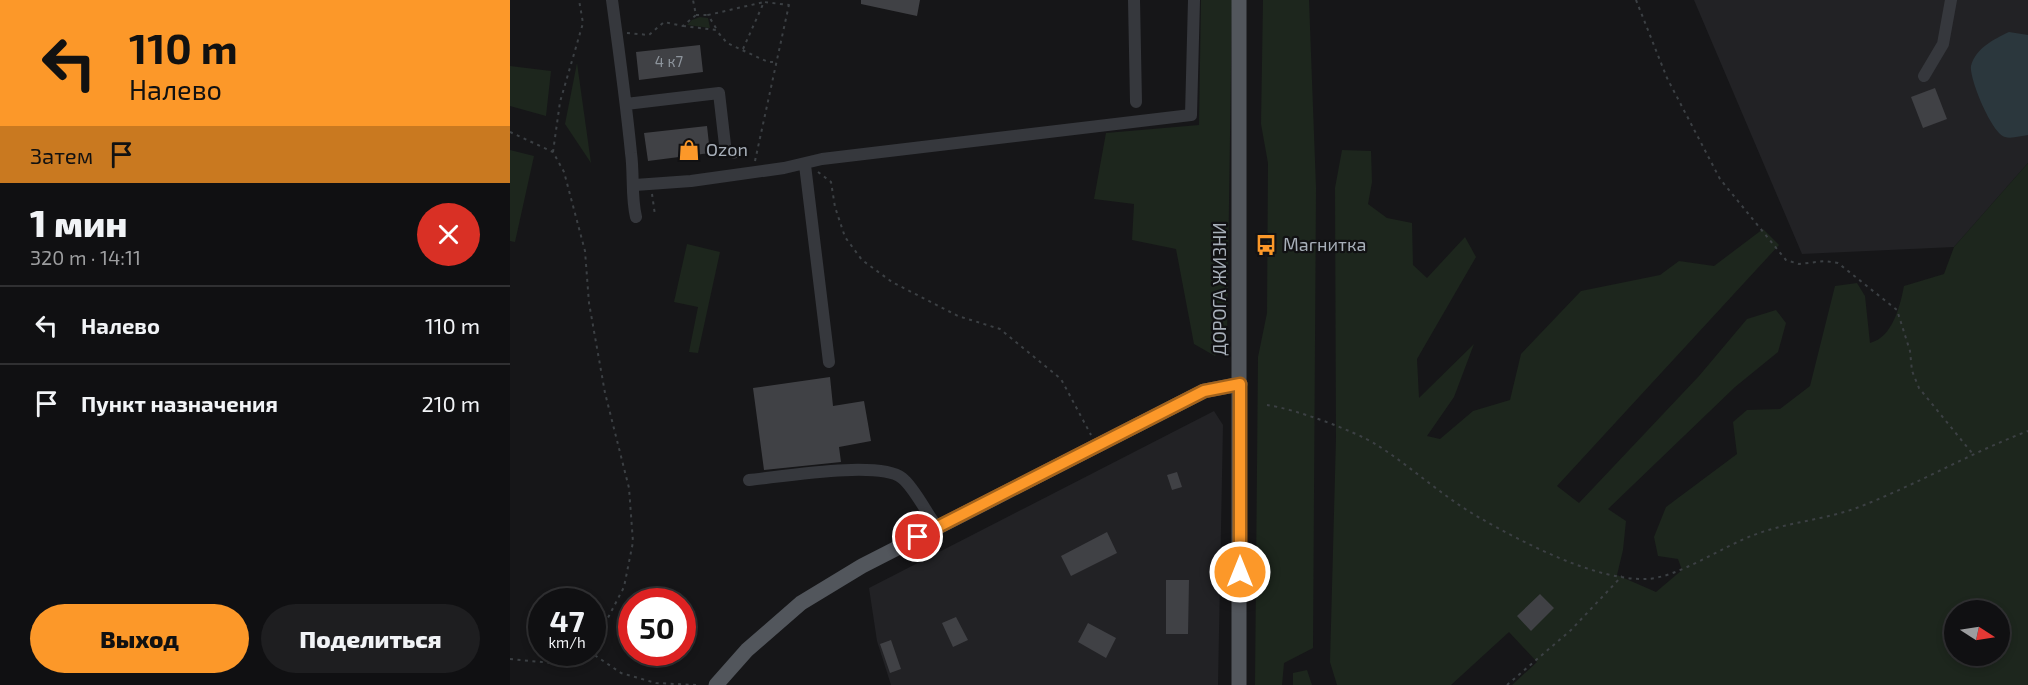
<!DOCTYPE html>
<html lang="ru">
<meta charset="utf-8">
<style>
body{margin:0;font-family:"Exo 2",sans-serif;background:#1e1e20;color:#f1f3f6;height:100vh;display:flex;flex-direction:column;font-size:22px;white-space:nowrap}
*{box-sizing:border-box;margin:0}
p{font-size:20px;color:#9c9d9f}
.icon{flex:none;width:33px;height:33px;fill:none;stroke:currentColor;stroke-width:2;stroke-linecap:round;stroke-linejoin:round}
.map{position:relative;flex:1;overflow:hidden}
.sheet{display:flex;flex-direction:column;background:#101012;width:510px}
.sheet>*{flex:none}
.banner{background:#fc9829;color:#111;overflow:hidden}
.needle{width:39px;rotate:102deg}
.buttons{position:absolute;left:1434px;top:600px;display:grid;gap:12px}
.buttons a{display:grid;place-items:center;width:66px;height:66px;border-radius:50%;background:#101012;box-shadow:0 3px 9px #0003,0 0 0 2px #303032;font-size:30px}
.speed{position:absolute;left:18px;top:588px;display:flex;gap:12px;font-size:30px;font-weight:700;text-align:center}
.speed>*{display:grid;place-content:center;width:78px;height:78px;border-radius:50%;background:#101012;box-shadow:0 3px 9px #0003,0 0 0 2px #303032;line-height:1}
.speed small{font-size:15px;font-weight:400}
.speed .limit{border:9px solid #d22;background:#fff;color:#111}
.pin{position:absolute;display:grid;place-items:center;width:51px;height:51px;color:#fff;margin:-26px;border:3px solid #fff;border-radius:50%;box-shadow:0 2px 6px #0007}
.me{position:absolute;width:66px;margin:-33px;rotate:0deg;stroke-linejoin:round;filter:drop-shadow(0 0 4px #0008)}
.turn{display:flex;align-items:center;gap:21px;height:126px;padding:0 30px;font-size:27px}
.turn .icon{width:78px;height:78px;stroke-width:2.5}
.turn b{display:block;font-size:42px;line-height:51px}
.then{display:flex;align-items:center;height:57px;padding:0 30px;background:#0003;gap:12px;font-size:22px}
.round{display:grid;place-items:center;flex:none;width:63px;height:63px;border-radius:32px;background:#1e1e20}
.overview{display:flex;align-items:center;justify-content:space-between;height:102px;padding:0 30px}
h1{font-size:36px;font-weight:800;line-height:45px}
.action{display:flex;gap:12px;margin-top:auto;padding:12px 30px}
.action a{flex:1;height:69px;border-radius:36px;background:#fc9829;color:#111;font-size:24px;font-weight:800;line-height:69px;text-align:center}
.action a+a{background:#1e1e20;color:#f1f3f6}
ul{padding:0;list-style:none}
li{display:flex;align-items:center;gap:18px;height:78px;padding:0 30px;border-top:2px solid #303032}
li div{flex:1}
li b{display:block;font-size:22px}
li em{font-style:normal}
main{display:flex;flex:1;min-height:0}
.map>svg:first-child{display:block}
.built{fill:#222225}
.green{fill:#1d261d;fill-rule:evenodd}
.water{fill:#2b373d}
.building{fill:#404145}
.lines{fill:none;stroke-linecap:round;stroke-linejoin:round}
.path{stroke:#3c4044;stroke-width:2;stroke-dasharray:3 4.5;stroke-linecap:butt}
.minor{stroke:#36383d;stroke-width:12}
.major{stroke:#52565c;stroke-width:15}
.route-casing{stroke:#a4631b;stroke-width:15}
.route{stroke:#fc9829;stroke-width:10}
.labels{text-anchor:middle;stroke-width:4.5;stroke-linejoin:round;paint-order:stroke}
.number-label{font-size:15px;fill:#8d949c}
.poi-label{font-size:18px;fill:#a7afb9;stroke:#111113;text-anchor:start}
.street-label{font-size:18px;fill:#a7afb9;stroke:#111113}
</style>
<main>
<section class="sheet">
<div class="banner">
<div class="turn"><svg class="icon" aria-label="left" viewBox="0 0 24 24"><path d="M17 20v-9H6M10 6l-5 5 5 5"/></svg><div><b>110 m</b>Налево</div></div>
<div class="then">Затем<svg class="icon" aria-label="arrive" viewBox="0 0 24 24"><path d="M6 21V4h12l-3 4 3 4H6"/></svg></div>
</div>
<div class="overview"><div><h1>1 мин</h1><p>320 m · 14:11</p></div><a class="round" style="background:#d93025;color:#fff"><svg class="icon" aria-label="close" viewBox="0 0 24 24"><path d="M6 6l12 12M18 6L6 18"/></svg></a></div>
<ul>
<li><svg class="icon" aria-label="left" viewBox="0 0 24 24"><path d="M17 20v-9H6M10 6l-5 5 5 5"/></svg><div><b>Налево</b></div><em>110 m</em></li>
<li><svg class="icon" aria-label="arrive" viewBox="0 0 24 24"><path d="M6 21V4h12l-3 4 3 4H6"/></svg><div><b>Пункт назначения</b></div><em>210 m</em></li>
</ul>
<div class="action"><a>Выход</a><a>Поделиться</a></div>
</section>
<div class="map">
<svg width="1518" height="685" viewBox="0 0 1518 685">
<rect width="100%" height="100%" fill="#161618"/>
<path class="built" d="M1184 0H1518V163L1444 247 1292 254Z
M704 411 713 425 708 685H381L367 641 359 588Z"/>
<path class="green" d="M691 0H722L717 340 705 356 684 344 666 249 622 240 624 204 584 199 596 133 689 125Z
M753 0H799L806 188 803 648 774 663 772 685H745L748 357 757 313 758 163 751 124Z
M190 17 198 18 200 28 177 25 182 20Z
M67 63 81 163 55 124Z
M0 66 41 71 36 116 0 106Z
M0 150 24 156 5 242 0 241Z
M832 150 861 151 862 182 858 204 877 218 902 223 903 265 917 278 955 237 966 257 907 359 909 398 964 344 944 397 917 436 930 439 963 411 1000 400 1011 354 1071 291 1150 275 1169 261 1204 266 1253 229 1269 245 1047 486 1069 503 1189 376 1237 319 1266 310 1276 323 1268 352 1225 387 1098 509 1116 521 1113 550 1107 575 1146 592 1172 570 1168 559 1148 556 1144 537 1156 507 1227 454 1223 422 1237 410 1270 409 1300 386 1325 286 1347 283 1355 296 1360 343C1383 337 1390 306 1394 286L1434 274 1444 247 1518 163V685H1002L1027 662 999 632 941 685H827L820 662 826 438 825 188ZM1444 610H1490V656H1444Z
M177 244 210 252 188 353 179 352 188 307 164 302Z
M797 670 802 685H783V673Z"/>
<path class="water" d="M1499 32 1518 35V135C1511 136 1501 139 1495 137 1482 134 1459 78 1461 66 1465 49 1484 39 1499 32Z"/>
<path class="building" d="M351 0H410L407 16 351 4Z
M190 45 193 72 129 80 126 52Z
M1425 88 1437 119 1413 128 1401 97Z
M197 126 200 153 138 161 134 133Z
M218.5 153a5.5 5.5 0 1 1 11 0a5.5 5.5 0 1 1-11 0Z
M320 377 323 406 354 401 361 441 329 447 331 462 254 470 243 388Z
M667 472 672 487 662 490 657 475Z
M597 532 607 553 561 576 551 556Z
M656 580H679L678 634H656Z
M1030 594 1044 608 1021 631 1007 616Z
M446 617 458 640 443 647 432 623Z
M578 623 606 638 596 658 568 642Z
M381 640 391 669 380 673 370 644Z"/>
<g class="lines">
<path class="path" d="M1126 0 1157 78 1210 179 1276 260 1289 264 1315 261 1328 263 1387 310 1400 351 1402 371 1409 388 1462 453
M186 15H198
M173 26 206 30 217 43 258 62H267
M206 28 198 15 254 2
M117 33 139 35 154 22 173 26 186 15 183 0
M233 49 254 2 279 5
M0 132 43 152 54 172 75 251 79 303 95 393 119 488 123 542 114 587 89 635 83 654 111 673 146 683 186 685
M43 152 50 102 73 23 69 0
M245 161 280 0
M308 172 321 182 325 207 335 237 352 260 382 282 448 316 490 329 551 379 581 435
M142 194 145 215
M757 405C785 409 843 430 867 445 903 468 933 497 970 518 1014 543 1084 580 1135 579 1166 579 1213 546 1244 535 1277 522 1315 520 1349 507 1406 485 1460 453 1518 431
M0 659 42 663 83 654
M997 685 1061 630 1112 576"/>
<path class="minor" d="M102 0C109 51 116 102 121 153 124 174 121 197 126 217
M624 0 626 102
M1414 76 1433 44 1441 0
M116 104 209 93 215 145
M295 165 319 362
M125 185 181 181 274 168 312 159 681 115 684 0
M239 480C270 477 369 460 392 478 404 487 417 514 427 527"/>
<path class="major" d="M206 685 237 650 291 603 352 566 694 391 730 384
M729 685V0"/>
</g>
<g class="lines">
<defs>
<path id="route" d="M408 537 694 391 730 384V572"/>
</defs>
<use href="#route" class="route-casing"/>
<use href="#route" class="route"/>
</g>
<defs>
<symbol id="shop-bare" viewBox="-9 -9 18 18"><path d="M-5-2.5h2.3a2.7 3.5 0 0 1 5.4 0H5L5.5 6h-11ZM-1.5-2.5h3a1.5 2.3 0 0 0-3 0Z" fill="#fc9829" stroke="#111113" stroke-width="2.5" paint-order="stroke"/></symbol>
<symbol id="bus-bare" viewBox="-9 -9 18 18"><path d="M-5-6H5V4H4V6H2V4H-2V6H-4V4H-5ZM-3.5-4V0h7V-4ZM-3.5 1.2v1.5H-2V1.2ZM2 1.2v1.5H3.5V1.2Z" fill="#fc9829" stroke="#111113" stroke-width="2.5" paint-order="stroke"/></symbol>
</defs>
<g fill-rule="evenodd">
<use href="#shop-bare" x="164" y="135" width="30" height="30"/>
<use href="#bus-bare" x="741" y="230" width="30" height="30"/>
</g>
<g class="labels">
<g class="number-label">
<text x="159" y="67">4 к7</text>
</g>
<g class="poi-label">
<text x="196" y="156">Ozon</text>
<text x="773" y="251">Магнитка</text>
</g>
<g class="street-label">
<text transform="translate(710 289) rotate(-90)" y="6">ДОРОГА ЖИЗНИ</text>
</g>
</g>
</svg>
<div class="buttons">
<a><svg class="needle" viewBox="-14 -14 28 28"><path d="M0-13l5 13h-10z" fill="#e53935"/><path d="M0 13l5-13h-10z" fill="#9c9d9f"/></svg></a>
</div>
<div class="speed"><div>47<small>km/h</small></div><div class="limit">50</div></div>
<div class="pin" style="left:408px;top:537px;background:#d93025"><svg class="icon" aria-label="arrive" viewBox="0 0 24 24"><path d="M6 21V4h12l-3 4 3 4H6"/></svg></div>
<svg class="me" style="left:730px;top:572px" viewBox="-20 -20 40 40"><circle r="17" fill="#fc9829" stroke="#fff" stroke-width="3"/><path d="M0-11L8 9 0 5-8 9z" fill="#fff"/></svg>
</div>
</main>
